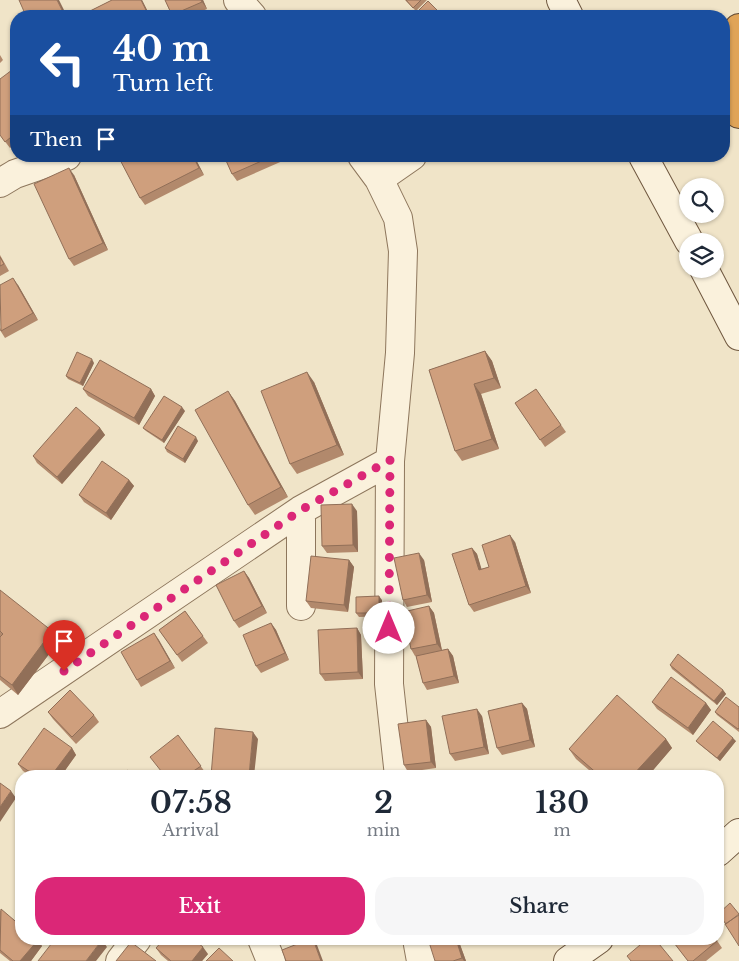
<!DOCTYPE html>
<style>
body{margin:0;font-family:"Libre Baskerville",serif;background:#f6f6f7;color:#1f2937;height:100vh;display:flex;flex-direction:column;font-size:19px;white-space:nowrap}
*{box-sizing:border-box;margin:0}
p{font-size:16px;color:#747a83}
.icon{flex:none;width:28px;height:28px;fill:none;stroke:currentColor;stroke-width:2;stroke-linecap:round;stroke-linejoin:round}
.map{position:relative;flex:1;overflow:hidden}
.side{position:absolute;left:15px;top:770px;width:709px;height:175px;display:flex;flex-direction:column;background:#fff;border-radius:20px;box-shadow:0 1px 4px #0004}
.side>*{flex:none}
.top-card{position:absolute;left:10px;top:10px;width:720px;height:152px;border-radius:20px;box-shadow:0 1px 4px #0004;background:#1a4fa0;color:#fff;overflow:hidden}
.buttons{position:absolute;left:679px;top:178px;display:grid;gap:10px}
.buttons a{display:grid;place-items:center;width:45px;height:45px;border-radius:50%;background:#fff;box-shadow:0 1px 4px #0004;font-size:25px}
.pin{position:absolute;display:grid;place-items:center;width:42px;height:42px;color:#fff;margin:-51px -21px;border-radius:50% 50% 50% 0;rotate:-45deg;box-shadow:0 0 5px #0007}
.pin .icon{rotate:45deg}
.me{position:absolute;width:55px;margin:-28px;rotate:0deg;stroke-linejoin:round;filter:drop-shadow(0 0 4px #0008)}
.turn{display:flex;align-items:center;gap:18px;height:105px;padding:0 20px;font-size:22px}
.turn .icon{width:65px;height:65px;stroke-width:2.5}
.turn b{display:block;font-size:35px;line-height:42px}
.then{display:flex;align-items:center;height:48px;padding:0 20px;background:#0003;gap:10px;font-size:19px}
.eta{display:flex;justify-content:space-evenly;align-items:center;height:85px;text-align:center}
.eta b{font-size:30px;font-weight:600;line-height:35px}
.primary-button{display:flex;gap:10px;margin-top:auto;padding:10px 20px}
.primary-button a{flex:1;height:58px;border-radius:20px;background:#db2777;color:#fff;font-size:20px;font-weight:600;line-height:58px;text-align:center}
.primary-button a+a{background:#f6f6f7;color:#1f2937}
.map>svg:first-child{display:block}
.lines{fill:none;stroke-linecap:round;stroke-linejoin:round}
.street-casing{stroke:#8d765c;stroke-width:30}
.secondary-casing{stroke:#6f573f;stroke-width:30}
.highway-casing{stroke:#5b4430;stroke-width:30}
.street{stroke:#faf1dc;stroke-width:28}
.secondary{stroke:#faf1dc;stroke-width:28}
.highway{stroke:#e0a458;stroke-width:28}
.wall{fill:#b2896c}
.shaded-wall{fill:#916f58}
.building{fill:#cf9f7d;stroke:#916f58}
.route{stroke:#db2777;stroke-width:9;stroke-dasharray:0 16.2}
</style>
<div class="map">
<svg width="739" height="961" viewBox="0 0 739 961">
<rect width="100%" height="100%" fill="#f0e4c8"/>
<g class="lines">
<defs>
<path id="street" d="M238 0 252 16
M362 156 379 179 398 218 403 251 400 353 390 461 389 684 399 776
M379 179 412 156
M0 183 15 174 67 156
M301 510V606
M0 714 301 510 390 461
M262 939 271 961
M417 939 421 961
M120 961 137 939"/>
<path id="secondary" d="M561 0 569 16
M643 156 689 241
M704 269 739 336
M718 852 739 833
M568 961 599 939"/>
<path id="highway" d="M739 28 733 72 739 114"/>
</defs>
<use href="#street" class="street-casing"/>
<use href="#secondary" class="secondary-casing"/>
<use href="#highway" class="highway-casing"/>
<use href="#street" class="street"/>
<use href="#secondary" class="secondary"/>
<use href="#highway" class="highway"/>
</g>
<path class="wall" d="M112 0H142L150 16H80Z
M165 0H203L207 9 191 16H172Z
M405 0H427L416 11Z
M0 55 3 60 0 63Z
M16 77V144L10 148 0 135Z
M118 156H146L148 161 156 156H194L204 175 145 205 140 198Z
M224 156H294L237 181 232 174Z
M74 175 108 250 74 266 69 259Z
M0 255 9 271 0 276Z
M18 285 38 320 5 338 0 330Z
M485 351 492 361 501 388 481 394 499 449 462 461 455 451 429 370Z
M94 363 83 386 68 379 66 376Z
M314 382 344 455 297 474 290 464Z
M83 389H151L155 396 139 425 88 396Z
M536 389 566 432 545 447 515 403Z
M228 391 235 401 288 497 255 515 248 505Z
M185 411 164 443 146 431 143 428Z
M100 428 105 435 62 484 37 463 33 456Z
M198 441 185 463 167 452 165 448Z
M129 480 134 486 111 520 84 502 79 495Z
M357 511 358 552 327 553 322 546Z
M515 542 531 593 474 612 469 605 472 548 477 554 481 569 489 567Z
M349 560 354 567 348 612 311 608 306 601Z
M424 560 432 602 407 607 403 600Z
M244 571 249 578 267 613 239 628 234 621Z
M0 591 59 641 18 695 0 680Z
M382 600V616L359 617 356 613Z
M429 606 434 613 442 650 448 649 453 656 459 683 427 690 423 683 416 656H415L411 649Z
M185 611 208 643 182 662 159 630Z
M271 623 276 630 289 660 261 673 256 666Z
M357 628 361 635 363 679 325 681 320 674Z
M154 633 175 668 141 687 137 680Z
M670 665 723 690 726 694 717 705 672 669Z
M652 702 706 703 711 710 693 735 657 709Z
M522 703 527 709 535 747 502 755 497 748Z
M739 707V732L717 715 715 712Z
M48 712 94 715 99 722 76 744 53 719Z
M482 716 489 754 455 761 450 754Z
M426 720 431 727 436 768 408 772 404 765Z
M178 735 205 772 200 776H164Z
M666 739 672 748 648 776H596L576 759 569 749Z
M696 741H736L720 761 699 744Z
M72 748 76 755 61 776H31L23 771 18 764Z
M0 910 42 946 31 961H10L0 953Z
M458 939 466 961H435Z
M671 939H716L722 948 706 961H688Z
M156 948 208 954 202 961H168L161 955Z"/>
<path class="shaded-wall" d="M57 0H59L67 16H65Z
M141 0H142L150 16 147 12Z
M201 0H203L207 9 202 2Z
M193 156H194L204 175 199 168Z
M69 168 74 175 108 250 103 243Z
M13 278 18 285 38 320 33 313Z
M485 351 492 361 501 388 494 378Z
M92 359 94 363 83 386 80 383Z
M307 372 314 382 344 455 337 445Z
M474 384 481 394 499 449 492 439Z
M151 389 155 396 139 425 134 418Z
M228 391 235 401 288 497 281 487Z
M182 407 185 411 164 443 162 440Z
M100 428 105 435 62 484 57 477Z
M196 437 198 441 185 463 183 459Z
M129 480 134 486 111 520 106 513Z
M352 504 357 511 358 552 353 545Z
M510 535 515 542 531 593 526 586Z
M472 548 477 554 484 577 479 570Z
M419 553 424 560 432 602 427 595Z
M349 560 354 567 348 612 344 605Z
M244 571 249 578 267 613 262 606Z
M379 596 382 600V616L379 613Z
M429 606 434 613 442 651 437 644Z
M271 623 276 630 289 660 285 653Z
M357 628 361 635 363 679 358 672Z
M52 631 59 641 18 695 12 685Z
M154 633 159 640 175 668 170 661Z
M448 649 453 656 459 683 454 676Z
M723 690 726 694 717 705 714 701Z
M522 703 527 709 535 747 530 740Z
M706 703 711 710 693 735 688 728Z
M477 709 482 716 489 754 484 747Z
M426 720 431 727 436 768 431 762Z
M253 732 258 739 254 776H249Z
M733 738 736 741 720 761 717 758Z
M666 739 672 748 648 776H632Z
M72 748 76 755 61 776H51Z
M11 791 16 798 0 822V807Z
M313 939 317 945 323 961H321Z
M456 939H458L466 961H464L462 958Z
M38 940 42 946 31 961H20Z
M102 940 107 947 96 961H86Z
M203 947 208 954 202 961H192Z"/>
<path class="building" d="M19 0H57L65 16H26Z
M112 0H141L147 12 139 16H80Z
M165 0H201L202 2 172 15Z
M406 0H421L413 8Z
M428 1 443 16H417L415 14Z
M12 70 16 77V133L5 142 0 135V79Z
M118 156H144L147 161 156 156H193L199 168 140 198Z
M224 156H273L232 174Z
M69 168 103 243 69 259 34 184Z
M0 257 4 264 0 266Z
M13 278 33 313 1 331 0 285Z
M485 351 494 378 474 384 492 439 455 451 429 370Z
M77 352 92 359 80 383 66 376Z
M100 360 151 389 134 418 83 389Z
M307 372 337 445 290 464 261 391Z
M536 389 561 425 540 440 515 403Z
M228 391 281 487 248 505 195 410Z
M164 396 182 407 162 440 143 428Z
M76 407 100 428 57 477 33 456Z
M178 426 196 437 183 459 165 448Z
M102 461 129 480 106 513 79 495Z
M352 504 353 545 322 546 321 505Z
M510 535 526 586 469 605 452 554 472 548 479 570 489 567 482 545Z
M419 553 427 595 403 600 394 558Z
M311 556 349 560 344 605 306 601Z
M244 571 262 606 234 621 216 585Z
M0 590 52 631 12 685 0 676V637L3 634 0 631Z
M379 596V613H356V597Z
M429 606 437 644 411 649 403 612Z
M185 611 203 636 177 655 159 630Z
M271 623 285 653 256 666 243 635Z
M357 628 358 672 320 674 318 630Z
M154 633 170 661 137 680 121 652Z
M448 649 454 676 423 683 416 656Z
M678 654 723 690 714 701 670 665Z
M671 677 706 703 688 728 652 702Z
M70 690 94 715 72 737 48 712Z
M617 695 666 739 632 776H600L569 749Z
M726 697 739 707V728L738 729 715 712Z
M522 703 530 740 497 748 488 711Z
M477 709 484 747 450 754 442 716Z
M426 720 431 762 404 765 398 724Z
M713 721 733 738 717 758 696 741Z
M44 728 72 748 51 776H36L18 764Z
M215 728 253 732 249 776H211Z
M178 735 201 766 186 776H165L150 757Z
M127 770 135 776H123Z
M0 783 11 791 0 807Z
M730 903 739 914 726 924 718 914Z
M1 909 21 926V939H37L38 940 20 961H13L0 950Z
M739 915V946L725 924Z
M55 939H100L102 940 86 961H38Z
M164 939H193L203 947 192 961H171L156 948Z
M310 939H313L321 961H286L282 950Z
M428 939H456L462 958 453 961H435Z
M647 939H655L673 961H631L627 956Z
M671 939H716L717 941 693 961H688Z
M131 942 156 961H116Z
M219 948 233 961H206Z"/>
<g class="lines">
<path class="route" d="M64 671 301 510 390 460 389 628"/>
</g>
</svg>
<div class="buttons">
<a><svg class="icon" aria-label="search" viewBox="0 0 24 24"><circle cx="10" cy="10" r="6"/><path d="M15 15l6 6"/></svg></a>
<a><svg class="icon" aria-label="layers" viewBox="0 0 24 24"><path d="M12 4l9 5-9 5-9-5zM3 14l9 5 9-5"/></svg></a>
</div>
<div class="pin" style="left:64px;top:671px;background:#d93025"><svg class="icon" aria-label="arrive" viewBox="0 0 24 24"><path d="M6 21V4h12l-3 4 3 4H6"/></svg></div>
<svg class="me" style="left:389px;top:628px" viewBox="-20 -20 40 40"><circle r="19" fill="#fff"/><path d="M0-13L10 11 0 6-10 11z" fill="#db2777"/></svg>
<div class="top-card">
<div class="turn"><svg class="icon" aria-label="left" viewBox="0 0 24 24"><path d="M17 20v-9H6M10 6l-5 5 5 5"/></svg><div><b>40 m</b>Turn left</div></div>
<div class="then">Then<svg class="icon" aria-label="arrive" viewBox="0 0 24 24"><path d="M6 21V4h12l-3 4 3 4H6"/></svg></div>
</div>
<section class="side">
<div class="eta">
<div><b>07:58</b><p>Arrival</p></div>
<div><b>2</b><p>min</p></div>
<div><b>130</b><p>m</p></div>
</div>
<div class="primary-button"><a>Exit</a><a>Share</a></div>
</section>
</div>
